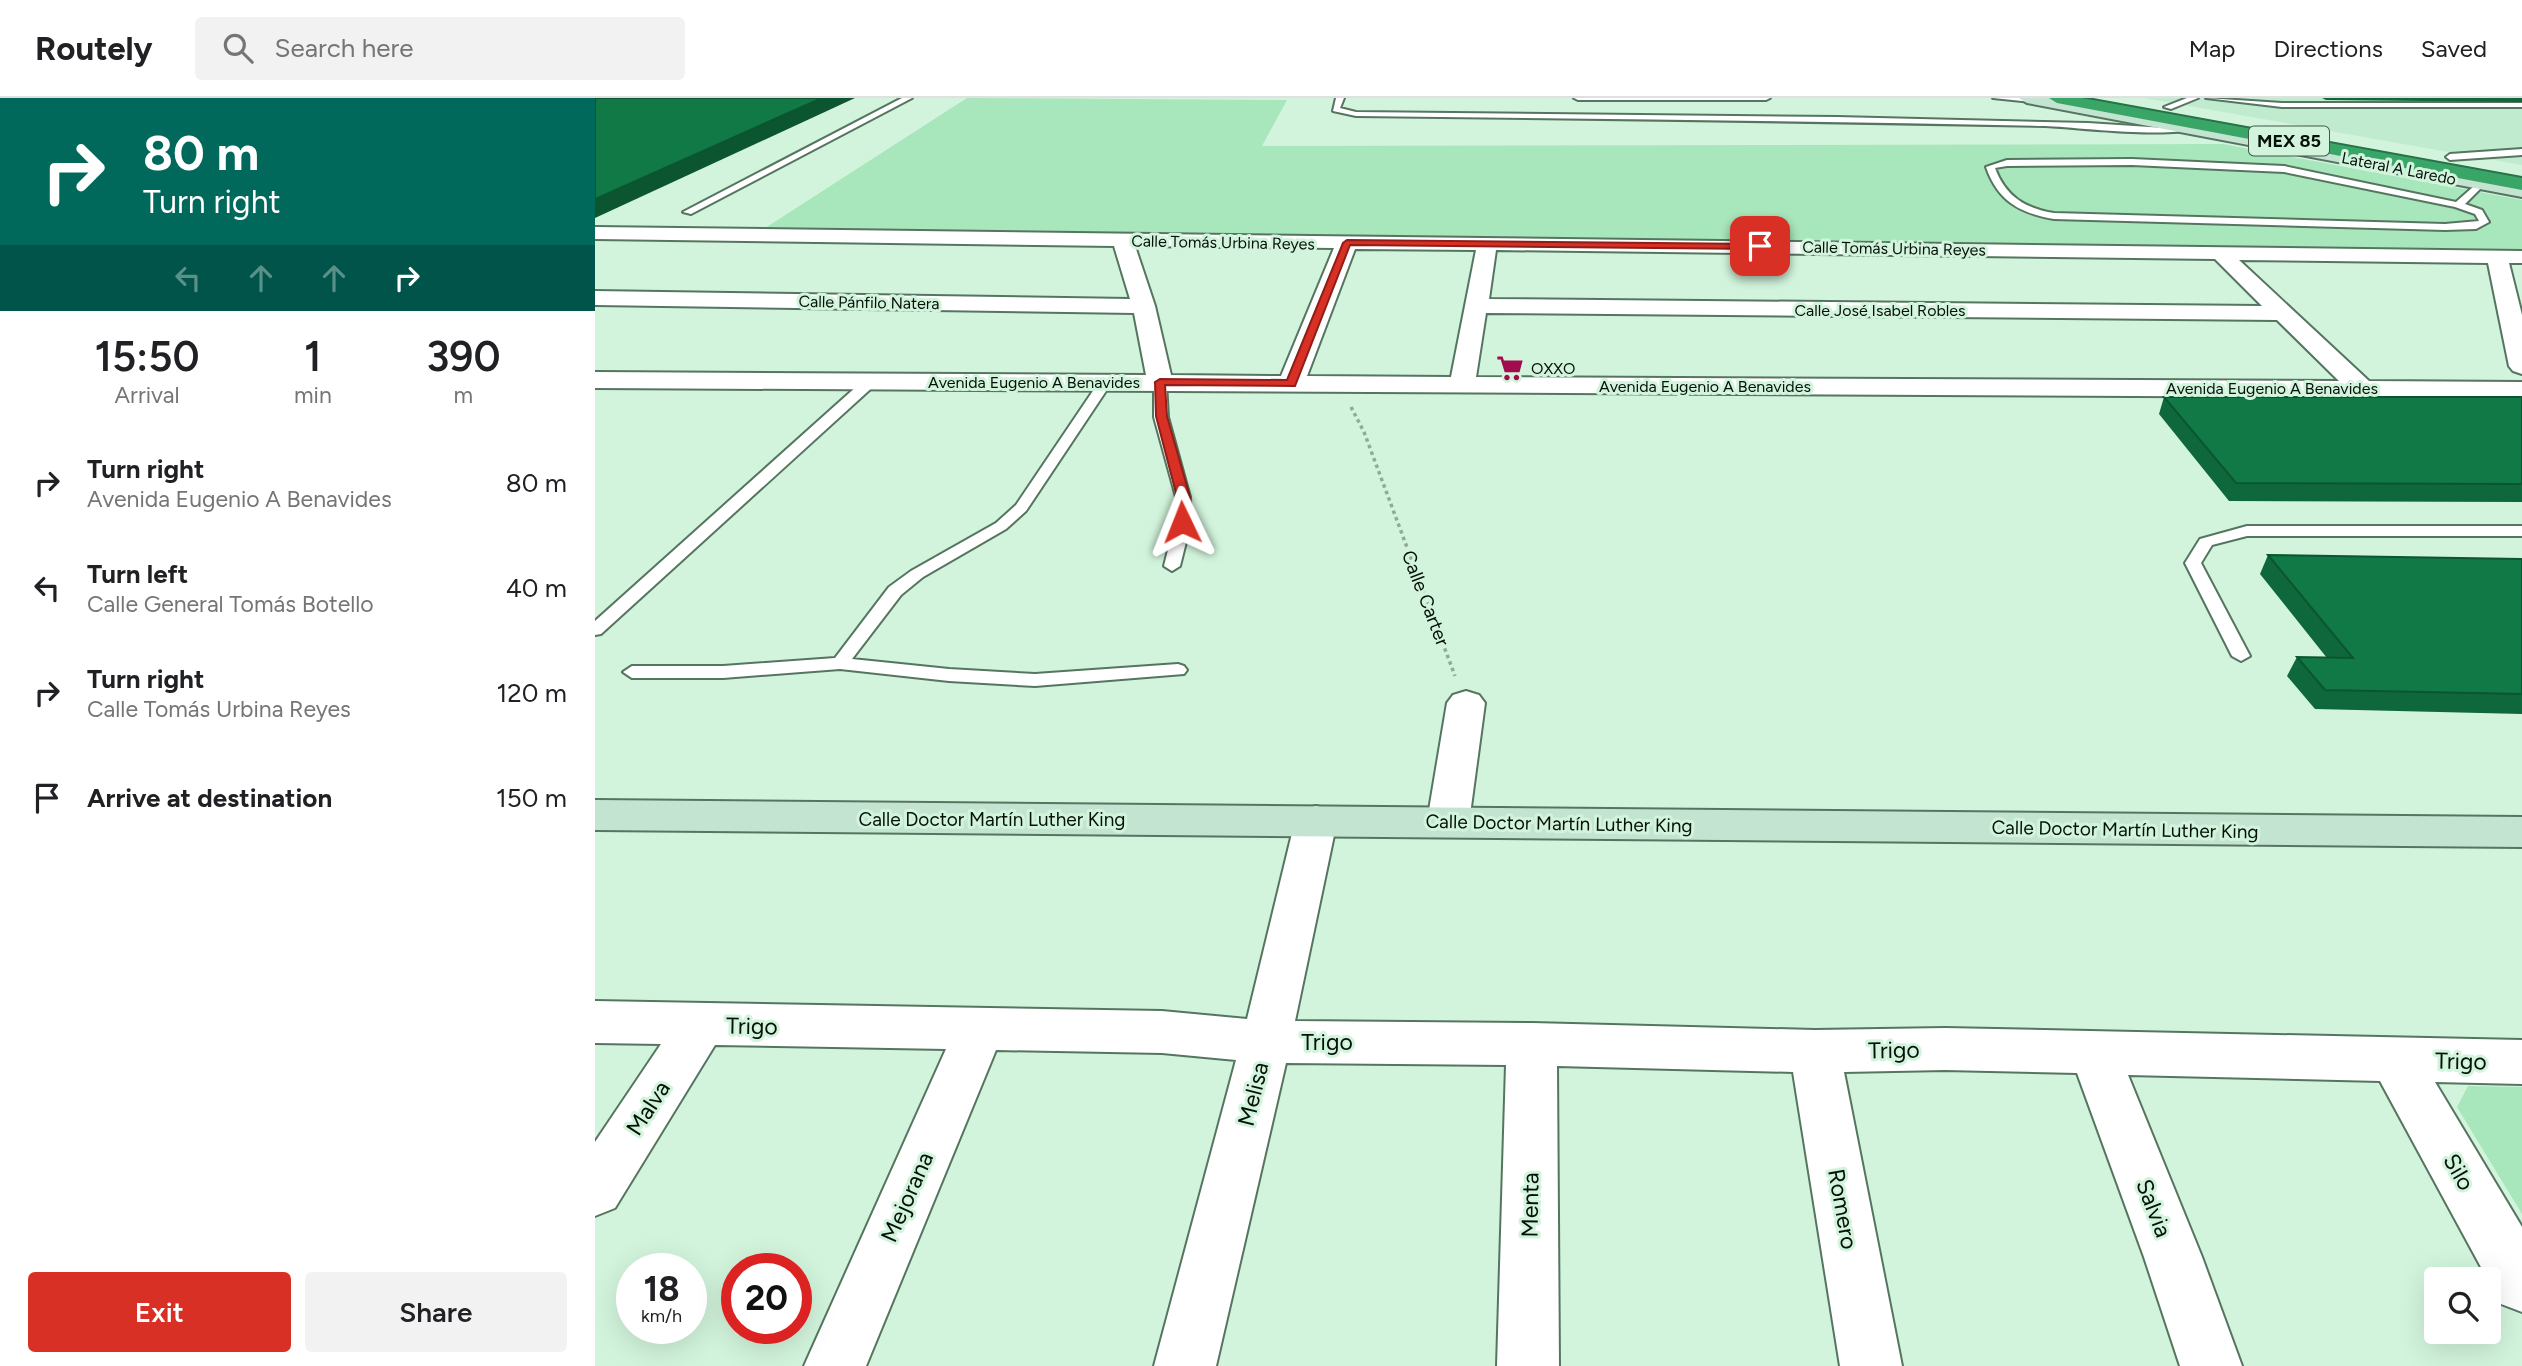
<!DOCTYPE html>
<meta charset="utf-8">
<style>
body{margin:0;font-family:Figtree,sans-serif;background:#f2f2f2;color:#202124;height:100vh;display:flex;flex-direction:column;font-size:26px;white-space:nowrap}
*{box-sizing:border-box;margin:0}
p{font-size:23px;color:#757577}
.icon{flex:none;width:38px;height:38px;fill:none;stroke:currentColor;stroke-width:2;stroke-linecap:round;stroke-linejoin:round}
.map{position:relative;flex:1;overflow:hidden}
.details{display:flex;flex-direction:column;background:#fff;width:595px}
.details>*{flex:none}
.guide{background:#00695c;color:#fff;overflow:hidden}
.fabs{position:absolute;left:1829px;top:1169px;display:grid;gap:14px}
.fabs a{display:grid;place-items:center;width:77px;height:77px;border-radius:7px;background:#fff;box-shadow:0 7px 28px #0002;font-size:35px}
.speed{position:absolute;left:21px;top:1155px;display:flex;gap:14px;font-size:35px;font-weight:700;text-align:center}
.speed>*{display:grid;place-content:center;width:91px;height:91px;border-radius:50%;background:#fff;box-shadow:0 7px 28px #0002;line-height:1}
.speed small{font-size:18px;font-weight:400}
.speed .limit{border:10px solid #d22;background:#fff;color:#111}
.pin{position:absolute;display:grid;place-items:center;width:60px;height:60px;color:#fff;margin:-30px;border-radius:14px;box-shadow:0 4px 10px #0006}
.me{position:absolute;width:77px;margin:-38px;rotate:358deg;stroke-linejoin:round;filter:drop-shadow(0 0 5px #0008)}
.turn{display:flex;align-items:center;gap:24px;height:147px;padding:0 28px;font-size:32px}
.turn .icon{width:91px;height:91px;stroke-width:2.5}
.turn b{display:block;font-size:49px;line-height:60px}
.lanes{display:flex;align-items:center;height:66px;padding:0 28px;background:#0003;justify-content:center;gap:35px;direction:ltr}
.lanes .off{opacity:.35}
.eta{display:flex;justify-content:space-evenly;align-items:center;height:119px;text-align:center}
.eta b{font-size:42px;font-weight:600;line-height:49px}
.primary-button{display:flex;gap:14px;margin-top:auto;padding:14px 28px}
.primary-button a{flex:1;height:80px;border-radius:7px;background:#d93025;color:#fff;font-size:28px;font-weight:600;line-height:80px;text-align:center}
.primary-button a+a{background:#f2f2f2;color:#202124}
ul{padding:0;list-style:none}
li{display:flex;align-items:center;gap:21px;height:105px;padding:0 28px}
li div{flex:1}
li b{display:block;font-size:26px}
li em{font-style:normal}
header{display:flex;align-items:center;gap:42px;box-sizing:border-box;height:98px;padding:0 35px;background:#fff;border-bottom:2px solid #e0e0e0}
header strong{font-size:33px}
nav{display:flex;gap:38px;margin-inline-start:auto;font-size:24px}
.search{width:490px;height:63px;background:#f2f2f2;display:flex;align-items:center;gap:18px;box-sizing:border-box;padding:0 24px;border-radius:7px;color:#757577;font-size:26px}
main{display:flex;flex:1;min-height:0}
.map>svg:first-child{display:block}
.built{fill:#c1ebce}
.green{fill:#a8e6bb}
.lines{fill:none;stroke-linecap:round;stroke-linejoin:round}
.lane-casing{stroke:#567560;stroke-width:4}
.street-casing{stroke:#567560;stroke-width:4}
.secondary-casing{stroke:#567560;stroke-width:4}
.highway-casing{stroke:#277247;stroke-width:4}
.path{stroke:#90aa98;stroke-width:3.5;stroke-dasharray:3.5 3.5;stroke-linecap:butt}
.lane{fill:#fff;fill-rule:evenodd}
.street{fill:#fff;fill-rule:evenodd}
.secondary{fill:#c4e4d2;fill-rule:evenodd}
.highway{fill:#39a668;fill-rule:evenodd}
.wall{fill:#0e683b}
.shaded-wall{fill:#0b5530}
.building{fill:#107945;stroke:#0b5530;stroke-width:2}
.route{fill:#d93025;stroke:#8d1f18;stroke-width:2}
.labels{text-anchor:middle;stroke-width:6;stroke-linejoin:round;paint-order:stroke}
.far-street-label{font-size:16px;fill:#061109;stroke:#d2f4dc}
.far-poi-label{font-size:16px;fill:#061109;stroke:#d2f4dc;text-anchor:start}
.shield{fill:#d2f4dc;stroke:#435548;stroke-width:2}
.shield-label{font-size:18px;font-weight:bold;fill:#061109}
.street-label{font-size:19px;fill:#061109;stroke:#d2f4dc}
.near-street-label{font-size:23px;fill:#061109;stroke:#d2f4dc}
</style>
<header>
<strong>Routely</strong>
<div class="search"><svg class="icon" aria-label="search" viewBox="0 0 24 24"><circle cx="10" cy="10" r="6"/><path d="M15 15l6 6"/></svg>Search here</div>
<nav><a>Map</a><a>Directions</a><a>Saved</a></nav>
</header>
<main>
<section class="details">
<div class="guide">
<div class="turn"><svg class="icon" aria-label="right" viewBox="0 0 24 24"><path d="M7 20v-9h11M14 6l5 5-5 5"/></svg><div><b>80 m</b>Turn right</div></div>
<div class="lanes"><svg class="icon off" aria-label="left" viewBox="0 0 24 24"><path d="M17 20v-9H6M10 6l-5 5 5 5"/></svg><svg class="icon off" aria-label="ahead" viewBox="0 0 24 24"><path d="M12 20V5M6 11l6-6 6 6"/></svg><svg class="icon off" aria-label="ahead" viewBox="0 0 24 24"><path d="M12 20V5M6 11l6-6 6 6"/></svg><svg class="icon" aria-label="right" viewBox="0 0 24 24"><path d="M7 20v-9h11M14 6l5 5-5 5"/></svg></div>
</div>
<div class="eta">
<div><b>15:50</b><p>Arrival</p></div>
<div><b>1</b><p>min</p></div>
<div><b>390</b><p>m</p></div>
</div>
<ul>
<li><svg class="icon" aria-label="right" viewBox="0 0 24 24"><path d="M7 20v-9h11M14 6l5 5-5 5"/></svg><div><b>Turn right</b><p>Avenida Eugenio A Benavides</p></div><em>80 m</em></li>
<li><svg class="icon" aria-label="left" viewBox="0 0 24 24"><path d="M17 20v-9H6M10 6l-5 5 5 5"/></svg><div><b>Turn left</b><p>Calle General Tomás Botello</p></div><em>40 m</em></li>
<li><svg class="icon" aria-label="right" viewBox="0 0 24 24"><path d="M7 20v-9h11M14 6l5 5-5 5"/></svg><div><b>Turn right</b><p>Calle Tomás Urbina Reyes</p></div><em>120 m</em></li>
<li><svg class="icon" aria-label="arrive" viewBox="0 0 24 24"><path d="M6 21V4h12l-3 4 3 4H6"/></svg><div><b>Arrive at destination</b></div><em>150 m</em></li>
</ul>
<div class="primary-button"><a>Exit</a><a>Share</a></div>
</section>
<div class="map">
<svg width="1927" height="1268" viewBox="0 0 1927 1268">
<rect width="100%" height="100%" fill="#d2f4dc"/>
<path class="built" d="M1549 0H1927V67Z"/>
<path class="green" d="M372 0 692 2 667 48 1628 46 1927 102V156L167 132Z
M1873 988 1927 989V1116L1862 1009Z"/>
<g class="lines">
<defs>
<path id="lane" d="M307 0H317L96 116 88 114Z
M741 0H749L745 10 761 14 1242 19 1493 25 1570 30 1593 28 1597 30C1578 41 1478 29 1450 28 1220 23 991 21 761 18L738 13Z
M979 0H1175L1171 2H983Z
M1398 0H1433L1460 4 1456 6Z
M1592 0H1603L1576 11 1569 9Z
M1611 0 1687 5H1927V9H1687Z
M1927 51V57L1855 62 1851 59 1855 56Z
M1537 61 1689 68 1861 104 1886 82 1891 85 1870 106 1887 112 1894 124 1881 131 1850 132 1459 121C1424 115 1403 103 1391 69L1412 62ZM1537 67 1689 74 1860 109 1880 116 1884 123 1850 126 1459 115C1430 110 1411 99 1400 70L1412 68Z
M276 279 281 280V286L6 536 0 537V523L271 280Z
M511 280 517 284 431 413 411 431 328 479 306 497 257 561 354 571 440 576 583 566 589 568 592 572 589 576 440 588 354 583 245 571 128 580H37L28 574 37 568H128L240 560 294 489 316 473 401 425 421 407 506 281Z
M565 280 571 284 573 319 595 399 596 424 585 468 577 473 569 468 580 424 581 399 559 319V284Z
M1652 428H1927V438H1652L1617 447 1606 465 1655 558 1646 563 1637 558 1590 465 1605 441Z"/>
<path id="street" d="M0 129 1927 153V165H1914L1927 217V276L1918 273 1914 268 1893 165 1644 162 1774 283 1927 284V300L0 290V274L551 277 539 215 0 207V193L535 201 519 148 0 141ZM540 148 739 150 686 278 576 277 560 208ZM760 151 881 152 856 279 712 278ZM901 152 1620 161 1667 208 894 201ZM891 215 1682 222 1744 283 881 279Z
M871 593 884 597 890 605 874 724 868 735 853 739 838 735 832 724 852 605 858 597Z
M721 708 736 712 742 723 700 923 937 925 1220 932 1350 930 1927 942V986L1840 984 1927 1129V1214L1906 1206 1785 983 1533 977 1607 1159 1647 1268H1585L1549 1159 1482 975 1350 972 1249 974 1307 1268H1245L1198 974 962 968 964 1268H902L911 967 691 965 621 1268H559L641 962 567 955 401 952 271 1268H209L351 951 120 947 20 1110 0 1118V1044L66 946 0 945V903L567 913 652 921 700 723 706 712Z"/>
<path id="secondary" d="M1424 0H1457L1927 87V99L1432 5Z
M0 702 1927 719V749L0 732Z"/>
<path id="highway" d="M1454 0H1487L1927 80V92L1462 5Z"/>
</defs>
<use href="#lane" class="lane-casing"/>
<use href="#street" class="street-casing"/>
<use href="#secondary" class="secondary-casing"/>
<use href="#highway" class="highway-casing"/>
<path class="path" d="M756 309 769 334 860 578"/>
<use href="#lane" class="lane"/>
<use href="#street" class="street"/>
<use href="#secondary" class="secondary"/>
<use href="#highway" class="highway"/>
</g>
<path class="wall" d="M1727 0H1927V4L1731 2Z
M1569 299H1927V404L1634 403 1564 316Z
M1673 457 1927 461V616L1720 611 1692 578 1702 559 1732 560 1665 476Z"/>
<path class="shaded-wall" d="M227 0H260L0 120V101Z"/>
<path class="building" d="M0 0H227L0 101Z
M1569 299H1927V386L1641 385Z
M1673 457 1927 461V596L1730 592 1702 559 1758 560Z"/>
<path class="route" d="M752 142 1165 146 1169 148 1165 151 755 147 700 288 570 287 572 318 595 399 594 424 592 427H583L582 399 561 318 560 284 565 281 692 282 748 145Z"/>
<defs>
<symbol id="supermarket-bare" viewBox="-9 -9 18 18"><path d="M-6-5.5h2.5l.6 2H6L4.5 2H-2.5L-4.4-4H-6ZM-1.5 3.2a1.3 1.3 0 1 0 .1 0ZM3 3.2a1.3 1.3 0 1 0 .1 0Z" fill="#a20b4c" stroke="#d2f4dc" stroke-width="2.5" paint-order="stroke"/></symbol>
</defs>
<g fill-rule="evenodd">
<use href="#supermarket-bare" x="896" y="251" width="38" height="38"/>
</g>
<g class="labels">
<g class="far-street-label">
<text transform="translate(1804 70) rotate(11)" y="6">Lateral A Laredo</text>
<text transform="translate(628 144) rotate(1)" y="6">Calle Tomás Urbina Reyes</text>
<text transform="translate(1299 150) rotate(1)" y="6">Calle Tomás Urbina Reyes</text>
<text transform="translate(274 204) rotate(1)" y="6">Calle Pánfilo Natera</text>
<text x="1285" y="218">Calle José Isabel Robles</text>
<text x="439" y="290">Avenida Eugenio A Benavides</text>
<text x="1110" y="294">Avenida Eugenio A Benavides</text>
<text x="1677" y="296">Avenida Eugenio A Benavides</text>
</g>
<g class="far-poi-label">
<text x="936" y="276">OXXO</text>
</g>
<rect class="shield" x="1654" y="28.5" width="80" height="29" rx="5"/>
<g class="shield-label">
<text x="1694" y="49">MEX 85</text>
</g>
<g class="street-label">
<text transform="translate(831 500) rotate(69)" y="7">Calle Carter</text>
<text x="397" y="728">Calle Doctor Martín Luther King</text>
<text transform="translate(964 725) rotate(1)" y="7">Calle Doctor Martín Luther King</text>
<text transform="translate(1530 731) rotate(1)" y="7">Calle Doctor Martín Luther King</text>
</g>
<g class="near-street-label">
<text transform="translate(157 928) rotate(1)" y="8">Trigo</text>
<text x="732" y="952">Trigo</text>
<text transform="translate(1299 952) rotate(-1)" y="8">Trigo</text>
<text transform="translate(1866 963) rotate(1)" y="8">Trigo</text>
<text transform="translate(658 996) rotate(-76)" y="8">Melisa</text>
<text transform="translate(53 1010) rotate(-57)" y="8">Malva</text>
<text transform="translate(1864 1074) rotate(60)" y="8">Silo</text>
<text transform="translate(312 1099) rotate(-66)" y="8">Mejorana</text>
<text transform="translate(935 1107) rotate(-89)" y="8">Menta</text>
<text transform="translate(1559 1110) rotate(69)" y="8">Salvia</text>
<text transform="translate(1248 1111) rotate(80)" y="8">Romero</text>
</g>
</g>
</svg>
<div class="fabs">
<a><svg class="icon" aria-label="search" viewBox="0 0 24 24"><circle cx="10" cy="10" r="6"/><path d="M15 15l6 6"/></svg></a>
</div>
<div class="speed"><div>18<small>km/h</small></div><div class="limit">20</div></div>
<div class="pin" style="left:1165px;top:148px;background:#d93025"><svg class="icon" aria-label="arrive" viewBox="0 0 24 24"><path d="M6 21V4h12l-3 4 3 4H6"/></svg></div>
<svg class="me" style="left:587px;top:424px" viewBox="-20 -20 40 40"><path d="M0-17L14 15 0 8-14 15z" fill="#d93025" stroke="#fff" stroke-width="4"/></svg>
</div>
</main>
